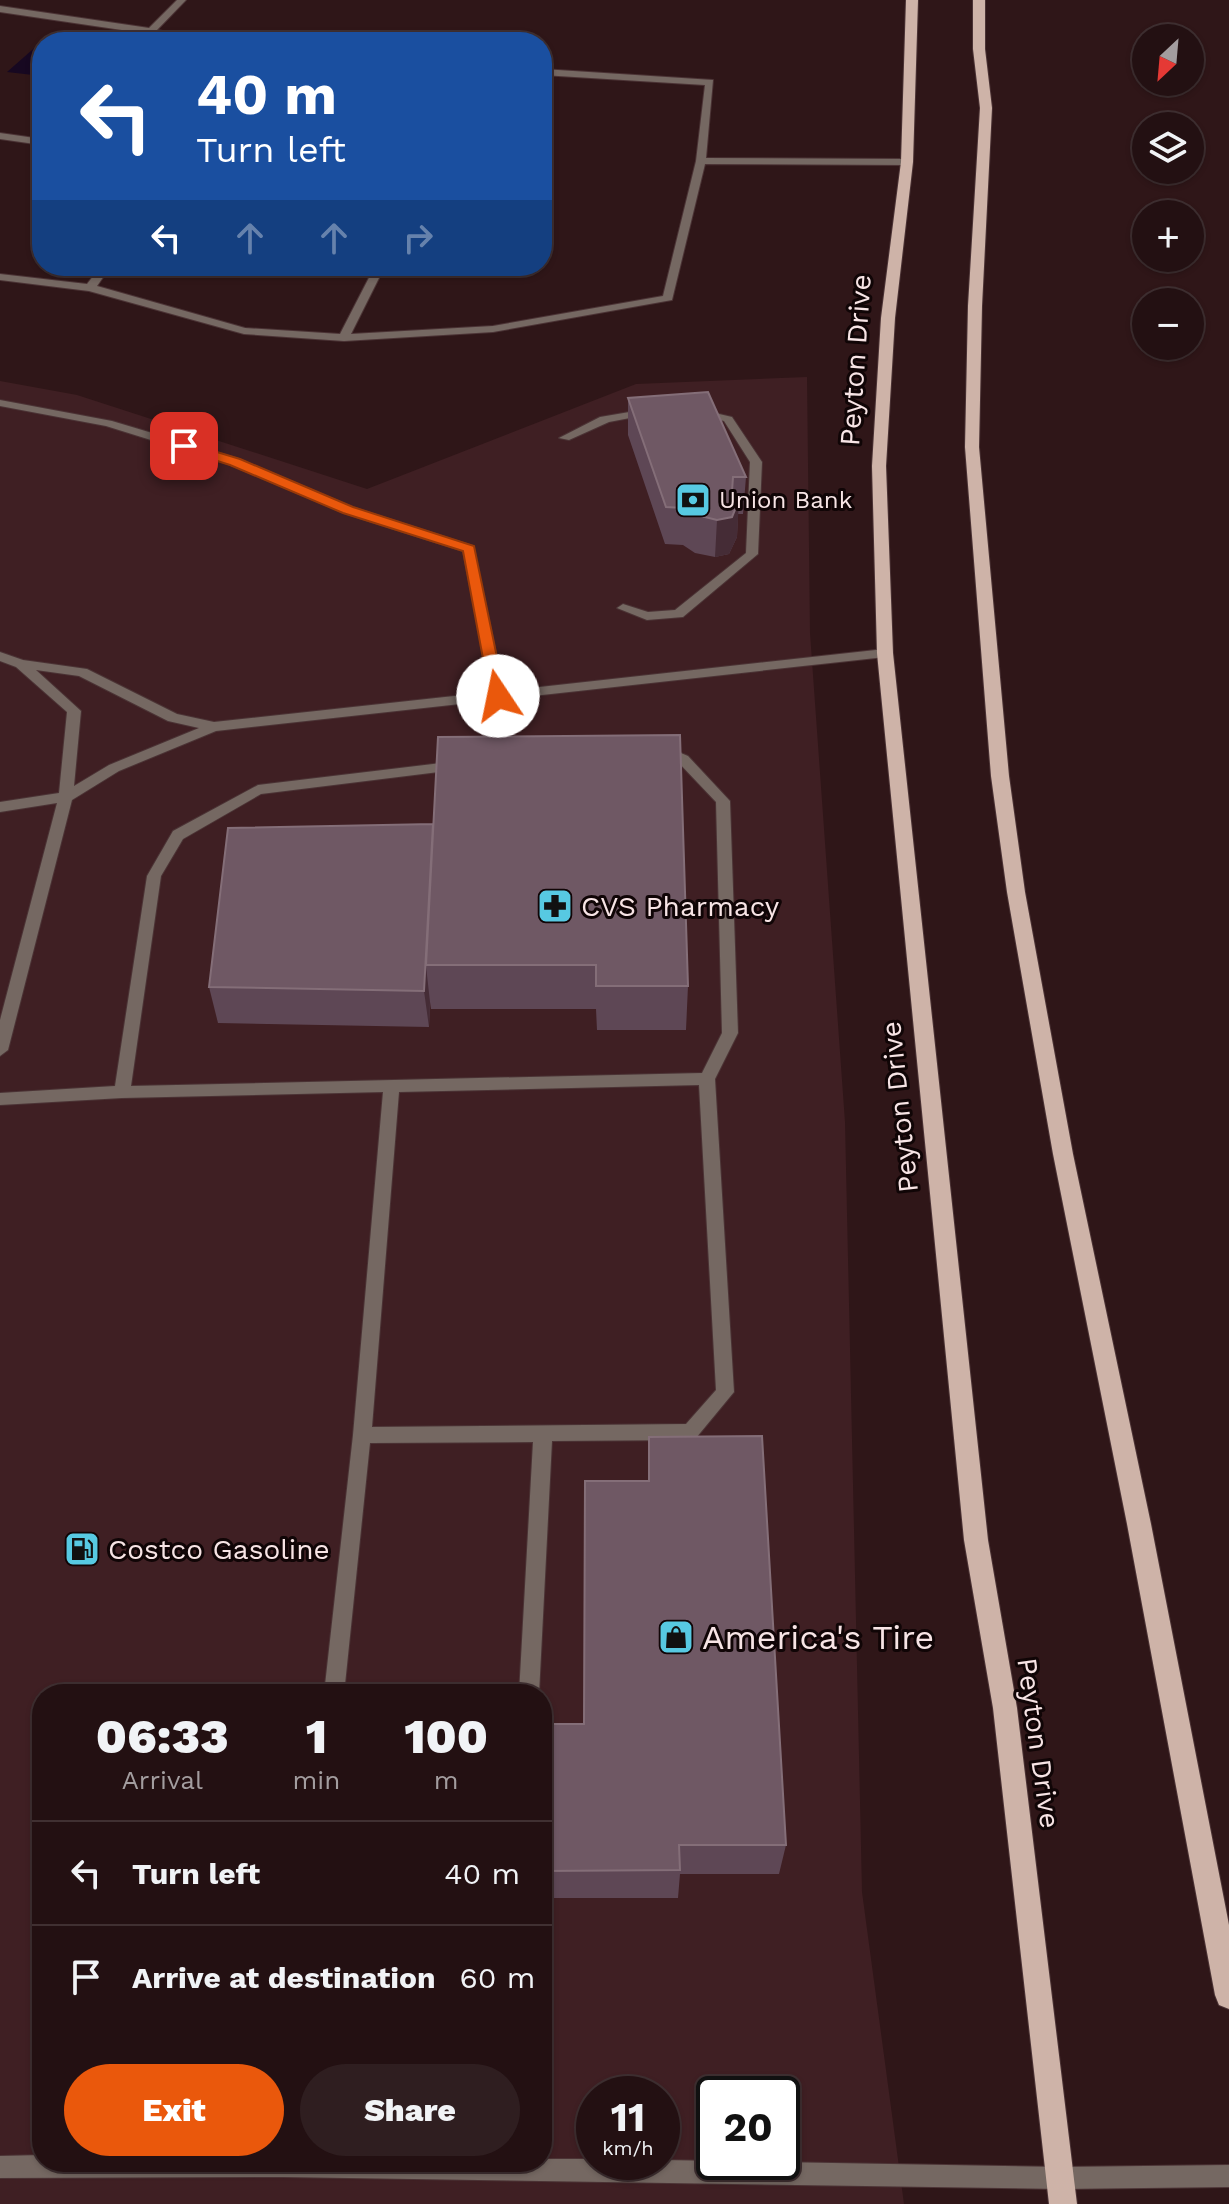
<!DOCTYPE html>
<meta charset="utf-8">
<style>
body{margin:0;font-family:"Work Sans",sans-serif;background:#2f1e20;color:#f1f3f6;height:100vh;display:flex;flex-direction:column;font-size:30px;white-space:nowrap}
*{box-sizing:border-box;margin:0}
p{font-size:26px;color:#a39d9f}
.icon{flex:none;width:44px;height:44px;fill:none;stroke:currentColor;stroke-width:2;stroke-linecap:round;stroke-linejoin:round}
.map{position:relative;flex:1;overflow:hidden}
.details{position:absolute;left:32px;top:1684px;width:520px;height:488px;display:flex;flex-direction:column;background:#231012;border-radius:32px;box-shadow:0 2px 6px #0004,0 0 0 2px #403032}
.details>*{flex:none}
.hud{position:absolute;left:32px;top:32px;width:520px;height:244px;border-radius:32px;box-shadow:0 2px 6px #0004,0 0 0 2px #403032;background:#1a4fa0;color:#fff;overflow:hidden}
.needle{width:52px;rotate:206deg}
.controls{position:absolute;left:1132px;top:24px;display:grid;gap:16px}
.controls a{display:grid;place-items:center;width:72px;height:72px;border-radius:50%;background:#231012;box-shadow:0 2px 6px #0004,0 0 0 2px #403032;font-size:40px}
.speed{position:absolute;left:576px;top:2076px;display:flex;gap:16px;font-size:40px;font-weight:700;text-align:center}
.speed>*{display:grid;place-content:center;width:104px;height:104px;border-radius:50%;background:#231012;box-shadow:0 2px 6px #0004,0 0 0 2px #403032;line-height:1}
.speed small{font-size:20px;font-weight:400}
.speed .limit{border:4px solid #111;border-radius:12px;background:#fff;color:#111}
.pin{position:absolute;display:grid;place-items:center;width:68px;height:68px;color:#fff;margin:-34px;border-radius:16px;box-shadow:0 4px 12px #0006}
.me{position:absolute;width:88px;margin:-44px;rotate:349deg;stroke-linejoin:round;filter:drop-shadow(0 0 6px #0008)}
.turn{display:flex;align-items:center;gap:28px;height:168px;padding:0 32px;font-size:36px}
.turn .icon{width:104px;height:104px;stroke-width:2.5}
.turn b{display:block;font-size:56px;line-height:68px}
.lanes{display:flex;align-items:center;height:76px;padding:0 32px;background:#0003;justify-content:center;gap:40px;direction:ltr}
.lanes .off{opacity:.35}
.eta{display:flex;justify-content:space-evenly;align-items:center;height:136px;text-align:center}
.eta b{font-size:48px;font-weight:800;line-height:56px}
.action{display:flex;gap:16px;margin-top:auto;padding:16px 32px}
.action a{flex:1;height:92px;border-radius:48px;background:#ea580c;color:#fff;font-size:32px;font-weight:800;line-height:92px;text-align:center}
.action a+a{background:#2f1e20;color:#f1f3f6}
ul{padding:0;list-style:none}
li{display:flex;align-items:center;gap:24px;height:104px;padding:0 32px;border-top:2px solid #403032}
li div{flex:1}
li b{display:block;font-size:30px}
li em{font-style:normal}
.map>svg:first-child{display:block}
.built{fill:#3f1f23;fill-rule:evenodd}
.water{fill:#170821}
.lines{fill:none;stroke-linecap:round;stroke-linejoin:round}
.lane-casing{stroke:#4b3335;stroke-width:2}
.street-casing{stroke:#4b3335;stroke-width:2}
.primary-casing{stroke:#4b3335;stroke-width:2}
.lane{fill:#756862;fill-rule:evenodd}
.street{fill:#756862;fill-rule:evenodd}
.primary{fill:#ceb3a8;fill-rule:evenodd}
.wall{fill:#5e4755}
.shaded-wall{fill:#452c36}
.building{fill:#6f5864;stroke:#846e78;stroke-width:2}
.route{fill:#ea580c;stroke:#983908;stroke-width:2}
.labels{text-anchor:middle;stroke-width:6;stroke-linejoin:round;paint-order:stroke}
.far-poi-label{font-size:24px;fill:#f7e4e5;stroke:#100506;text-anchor:start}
.street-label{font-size:28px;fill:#f7e4e5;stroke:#100506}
.poi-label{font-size:28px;fill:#f7e4e5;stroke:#100506;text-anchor:start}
.near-poi-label{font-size:34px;fill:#f7e4e5;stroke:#100506;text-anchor:start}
</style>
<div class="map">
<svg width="1229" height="2204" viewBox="0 0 1229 2204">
<rect width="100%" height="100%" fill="#2f1618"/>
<path class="built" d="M807 377 810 633 845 1122 862 1892 904 2204H0V381L77 395 367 489 636 384ZM42 1694H542V2162H42ZM594 2094H662V2162H594ZM714 2094H782V2162H714Z"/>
<path class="water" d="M40 43 42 76 7 72Z"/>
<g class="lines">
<defs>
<path id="lane" d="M0 400 112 421 239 459 352 507 473 546 504 691 885 649 892 653 885 657 216 731 119 771 72 800 8 1050 0 1056V1020L57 803 0 812V802L59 793 67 712 16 667 0 661V652L23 660 87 669 177 714 214 722 491 692 463 551 344 513 231 465 106 426 0 406ZM36 670 79 676 168 721 199 728 109 765 74 786 81 711Z
M647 409 651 410V414L609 422 569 440 559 438 600 417Z
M698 409 732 417 762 462 758 554 683 617 647 620 617 608 623 604 648 612 675 610 746 553 750 462 724 421 694 414V410Z
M662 745 688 756 730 801 738 1033 715 1079 734 1392 696 1438 690 1440 552 1441 539 1694H519L533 1442 370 1443 344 1694H324L353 1435 383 1092 122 1098 0 1105V1093L115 1086 147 876 173 831 258 785 458 761 465 766 463 769 261 794 183 839 161 876 131 1086 702 1073 722 1033 716 802 678 762 655 750ZM699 1085 716 1390 686 1424 372 1427 399 1092Z
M42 2155V2162H542V2159H594V2162L662 2160 1060 2167 1068 2170 1071 2178 1068 2186 1060 2189 283 2177 0 2178V2156Z"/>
<path id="street" d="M177 0H186L157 30 226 42H203L0 12V6L149 28Z
M542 69 713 80 706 158 907 159 912 162 907 165 705 164 672 300 493 332 344 341 244 334 89 291 0 280V274L87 284 101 266H111L97 286 245 328 340 334 375 266H385L351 334 493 326 663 296 696 161 705 85 542 75Z
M0 133 42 139V145L0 139Z
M1229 2165V2187L1060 2189 1052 2186 1049 2178 1052 2170 1060 2167Z"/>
<path id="primary" d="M906 0H918L913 162 895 318 886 466 893 653 988 1540 1017 1708 1077 2204H1049L993 1708 964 1540 877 653 872 466 881 318 901 162Z
M973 0H985V49L992 108 982 306 979 447 1009 776 1025 892 1073 1154 1151 1524 1229 1925V2009L1219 2005 1215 1995 1127 1524 1053 1154 1007 892 991 776 965 447 968 306 980 108 973 49Z"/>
</defs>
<use href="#lane" class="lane-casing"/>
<use href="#street" class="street-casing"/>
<use href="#primary" class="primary-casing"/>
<use href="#lane" class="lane"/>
<use href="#street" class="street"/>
<use href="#primary" class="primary"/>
</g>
<path class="wall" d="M628 398 746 477 743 514H738L737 537 729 554 715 557 695 553 683 545 665 544 628 435Z
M228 828 688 986 686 1030H597L596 1009H431L430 1002 429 1027 218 1023 209 987Z
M649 1437 786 1845 779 1874H680L678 1898H542V1724H584L648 1481Z"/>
<path class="shaded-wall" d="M733 477 731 517 739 500 737 537 729 554 715 557 717 520 732 491Z
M426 966 430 1002 429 1027 424 991Z"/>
<path class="building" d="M708 392 746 477H733L732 491 739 500 732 517 717 520 697 515 684 508 666 507 628 398Z
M680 735 688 986H596V965H426L438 737Z
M433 824 424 991 209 987 228 828Z
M762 1436 786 1845H679L680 1870 542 1871V1724H584L585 1481H649V1437Z"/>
<path class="route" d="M184 442 240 459 353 507 474 546 505 696 503 699H492L490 696 463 551 343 513 230 465 179 449 178 446Z"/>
<defs>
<symbol id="bank-square" viewBox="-11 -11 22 22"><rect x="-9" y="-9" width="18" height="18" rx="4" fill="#57c9e2" stroke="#100506"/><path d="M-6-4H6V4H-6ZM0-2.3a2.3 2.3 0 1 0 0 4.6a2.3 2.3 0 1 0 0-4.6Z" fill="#111"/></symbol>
<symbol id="pharmacy-square" viewBox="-11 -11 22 22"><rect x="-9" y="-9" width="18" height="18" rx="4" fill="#57c9e2" stroke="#100506"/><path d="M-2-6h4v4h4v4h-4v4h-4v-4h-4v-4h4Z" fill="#111"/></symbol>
<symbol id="fuel-square" viewBox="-11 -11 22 22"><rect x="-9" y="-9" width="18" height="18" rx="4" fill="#57c9e2" stroke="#100506"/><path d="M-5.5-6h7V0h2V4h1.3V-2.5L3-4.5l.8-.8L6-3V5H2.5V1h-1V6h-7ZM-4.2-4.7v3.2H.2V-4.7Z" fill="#111"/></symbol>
<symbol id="shop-square" viewBox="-11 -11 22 22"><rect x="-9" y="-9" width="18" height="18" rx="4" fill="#57c9e2" stroke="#100506"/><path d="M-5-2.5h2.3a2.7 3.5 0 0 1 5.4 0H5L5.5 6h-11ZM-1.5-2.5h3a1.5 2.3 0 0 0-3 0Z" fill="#111"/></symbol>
</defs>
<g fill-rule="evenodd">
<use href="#bank-square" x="673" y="480" width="40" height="40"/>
<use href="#pharmacy-square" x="535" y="886" width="40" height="40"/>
<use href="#fuel-square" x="62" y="1529" width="40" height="40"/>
<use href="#shop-square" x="656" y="1617" width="40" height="40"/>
</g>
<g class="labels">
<g class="far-poi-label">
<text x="719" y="508">Union Bank</text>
</g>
<g class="street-label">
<text transform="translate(855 360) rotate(-86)" y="10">Peyton Drive</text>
<text transform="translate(899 1107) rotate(-96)" y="10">Peyton Drive</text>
<text transform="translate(1039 1743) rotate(82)" y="10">Peyton Drive</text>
</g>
<g class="poi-label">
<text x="581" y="916">CVS Pharmacy</text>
<text x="108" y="1559">Costco Gasoline</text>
</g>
<g class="near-poi-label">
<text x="702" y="1649">America's Tire</text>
</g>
</g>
</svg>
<div class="controls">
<a><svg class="needle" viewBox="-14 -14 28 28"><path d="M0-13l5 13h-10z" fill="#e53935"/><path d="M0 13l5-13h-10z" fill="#a39d9f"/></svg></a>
<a><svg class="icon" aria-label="layers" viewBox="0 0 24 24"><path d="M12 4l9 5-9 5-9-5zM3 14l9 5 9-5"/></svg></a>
<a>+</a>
<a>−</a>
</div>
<div class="speed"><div>11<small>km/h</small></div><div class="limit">20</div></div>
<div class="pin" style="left:184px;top:446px;background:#d93025"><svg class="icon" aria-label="arrive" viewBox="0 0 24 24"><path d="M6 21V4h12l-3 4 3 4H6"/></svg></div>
<svg class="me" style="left:498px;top:696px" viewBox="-20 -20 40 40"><circle r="19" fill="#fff"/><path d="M0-13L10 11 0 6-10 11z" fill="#ea580c"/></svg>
<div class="hud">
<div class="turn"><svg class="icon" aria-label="left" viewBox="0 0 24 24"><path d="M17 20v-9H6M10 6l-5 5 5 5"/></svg><div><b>40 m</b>Turn left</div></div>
<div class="lanes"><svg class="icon" aria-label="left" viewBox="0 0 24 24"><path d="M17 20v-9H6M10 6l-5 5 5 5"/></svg><svg class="icon off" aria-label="ahead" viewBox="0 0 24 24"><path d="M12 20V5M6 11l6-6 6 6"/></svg><svg class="icon off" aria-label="ahead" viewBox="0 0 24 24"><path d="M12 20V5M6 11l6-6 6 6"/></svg><svg class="icon off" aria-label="right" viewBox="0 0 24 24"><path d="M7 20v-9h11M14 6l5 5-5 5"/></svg></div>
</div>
<section class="details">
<div class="eta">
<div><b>06:33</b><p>Arrival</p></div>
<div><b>1</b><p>min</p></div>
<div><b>100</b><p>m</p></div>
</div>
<ul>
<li><svg class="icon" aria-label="left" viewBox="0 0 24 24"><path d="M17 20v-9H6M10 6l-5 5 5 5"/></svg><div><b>Turn left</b></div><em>40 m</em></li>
<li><svg class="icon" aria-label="arrive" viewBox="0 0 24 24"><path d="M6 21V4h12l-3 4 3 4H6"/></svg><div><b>Arrive at destination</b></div><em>60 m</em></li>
</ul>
<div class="action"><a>Exit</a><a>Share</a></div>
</section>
</div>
